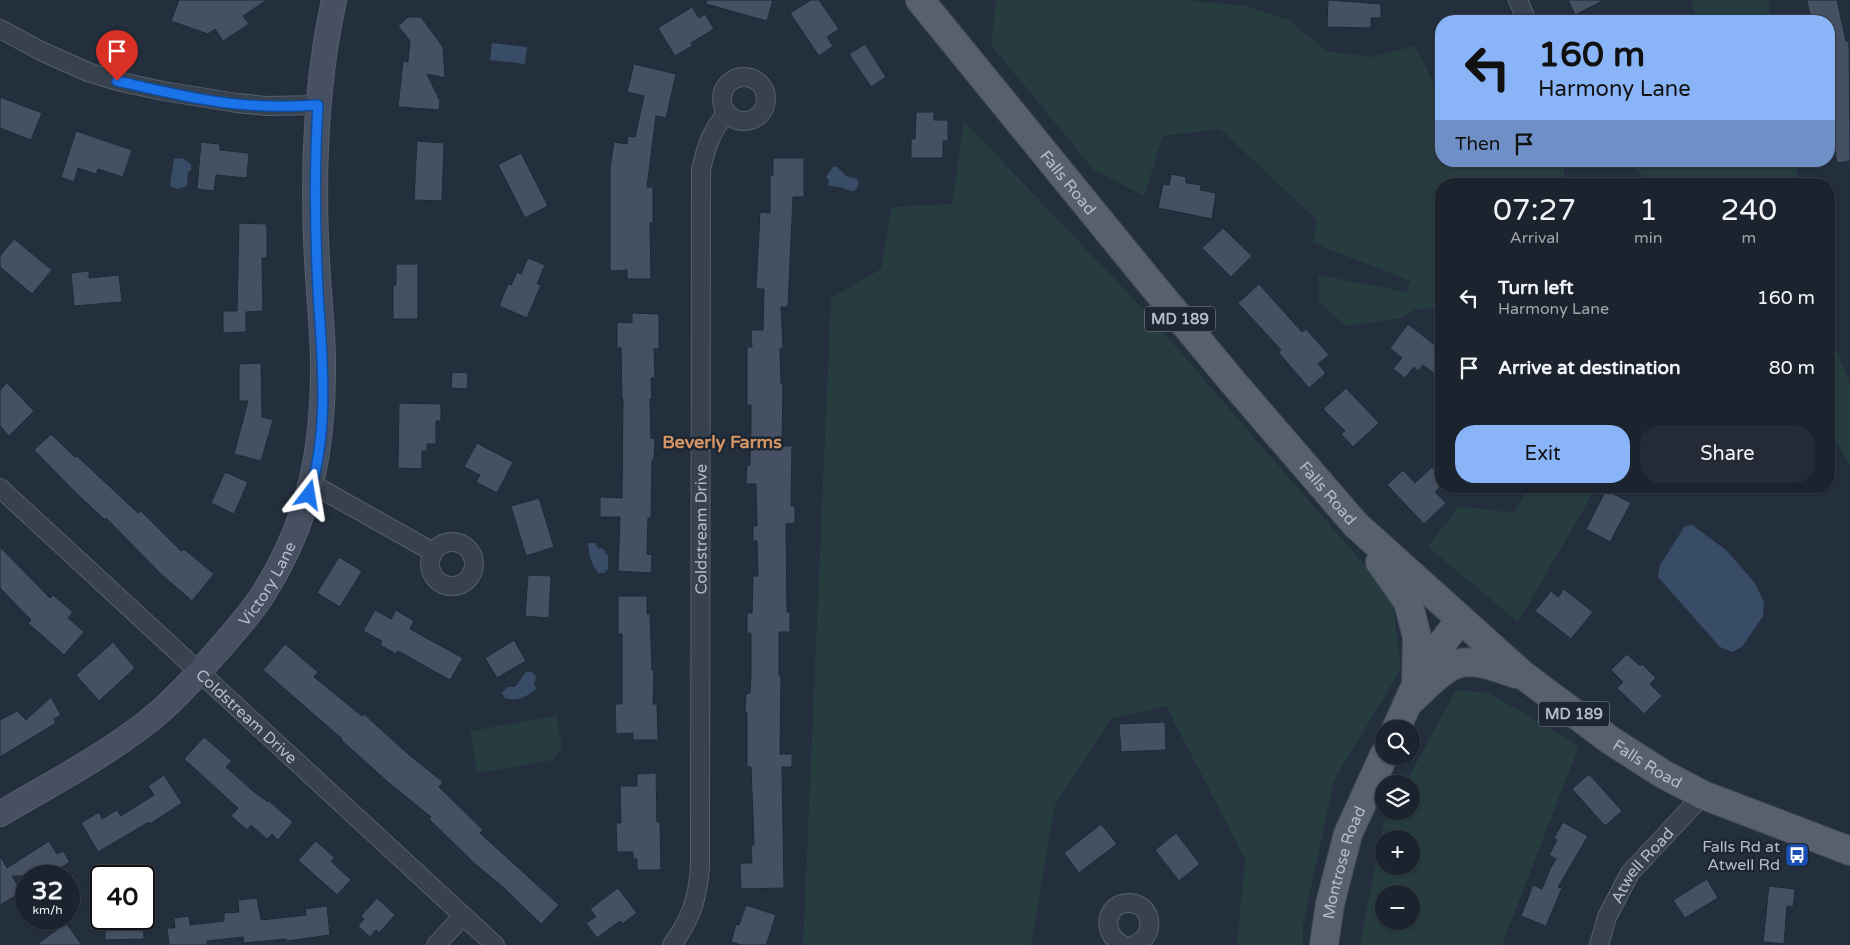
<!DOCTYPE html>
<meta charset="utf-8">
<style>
body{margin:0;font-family:"Varela Round",sans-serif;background:#242b36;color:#f1f3f6;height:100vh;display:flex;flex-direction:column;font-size:19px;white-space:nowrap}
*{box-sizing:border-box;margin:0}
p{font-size:16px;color:#a0a4aa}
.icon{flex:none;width:28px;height:28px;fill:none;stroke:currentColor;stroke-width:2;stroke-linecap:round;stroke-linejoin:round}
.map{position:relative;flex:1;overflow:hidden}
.panel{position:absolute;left:1435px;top:178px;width:400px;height:315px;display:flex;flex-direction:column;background:#1b232e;border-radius:20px;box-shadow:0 1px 4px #0004,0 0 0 1px #39404a}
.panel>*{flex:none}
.top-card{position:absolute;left:1435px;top:15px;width:400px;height:152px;border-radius:20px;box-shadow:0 1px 4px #0004,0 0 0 1px #39404a;background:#8ab4f8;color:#111;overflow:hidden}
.buttons{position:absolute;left:1375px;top:720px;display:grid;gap:10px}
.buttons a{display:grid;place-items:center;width:45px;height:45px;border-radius:50%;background:#1b232e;box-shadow:0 1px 4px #0004,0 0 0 1px #39404a;font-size:25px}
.speed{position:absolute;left:15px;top:865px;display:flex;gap:10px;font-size:25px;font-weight:700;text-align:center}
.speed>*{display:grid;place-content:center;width:65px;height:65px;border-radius:50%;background:#1b232e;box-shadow:0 1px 4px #0004,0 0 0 1px #39404a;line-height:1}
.speed small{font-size:12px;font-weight:400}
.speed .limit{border:2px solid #111;border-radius:8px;background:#fff;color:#111}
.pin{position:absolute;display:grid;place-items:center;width:42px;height:42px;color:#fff;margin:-51px -21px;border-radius:50% 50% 50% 0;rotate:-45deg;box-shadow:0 0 5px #0007}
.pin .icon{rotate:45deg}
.me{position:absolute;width:55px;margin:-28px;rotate:14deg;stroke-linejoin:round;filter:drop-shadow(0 0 4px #0008)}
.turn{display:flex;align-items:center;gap:18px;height:105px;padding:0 20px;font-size:22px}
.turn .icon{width:65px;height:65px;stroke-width:2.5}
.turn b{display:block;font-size:35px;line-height:42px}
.then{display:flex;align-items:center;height:48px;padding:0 20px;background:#0003;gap:10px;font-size:19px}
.eta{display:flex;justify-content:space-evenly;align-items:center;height:85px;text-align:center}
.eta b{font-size:30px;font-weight:600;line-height:35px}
.primary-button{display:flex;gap:10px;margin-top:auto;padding:10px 20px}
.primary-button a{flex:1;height:58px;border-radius:20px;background:#8ab4f8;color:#111;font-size:20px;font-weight:600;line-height:58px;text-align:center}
.primary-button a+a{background:#242b36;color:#f1f3f6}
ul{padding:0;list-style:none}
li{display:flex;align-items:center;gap:15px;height:70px;padding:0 20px}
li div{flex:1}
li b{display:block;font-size:19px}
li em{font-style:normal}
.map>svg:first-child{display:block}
.green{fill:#263c3f;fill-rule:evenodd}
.water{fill:#394c67}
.building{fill:#455162;stroke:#1f2835}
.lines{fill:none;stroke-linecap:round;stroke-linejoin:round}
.street-casing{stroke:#565f6c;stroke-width:20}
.secondary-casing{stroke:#565f6c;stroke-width:26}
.primary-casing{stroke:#414a57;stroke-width:30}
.street{stroke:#38414e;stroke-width:18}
.secondary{stroke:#465061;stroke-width:24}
.primary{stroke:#56606e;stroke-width:28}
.route-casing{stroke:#114b97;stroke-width:12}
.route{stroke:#1a73e8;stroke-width:9}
.labels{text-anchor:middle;stroke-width:5;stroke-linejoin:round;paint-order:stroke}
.shield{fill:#1d2633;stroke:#878f9c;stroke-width:1}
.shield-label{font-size:15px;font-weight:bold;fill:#b4bcc9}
.street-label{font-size:16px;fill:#b4bcc9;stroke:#1d2633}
.poi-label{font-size:16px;fill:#b4bcc9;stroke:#1d2633;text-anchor:end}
.neighbourhood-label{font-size:18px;font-weight:bold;fill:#d59563;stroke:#1d2633}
</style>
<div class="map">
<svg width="1850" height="945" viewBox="0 0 1850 945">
<rect width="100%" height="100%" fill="#242f3e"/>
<path class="green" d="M996 0H1193L1194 1 1246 6 1289 20 1326 51 1371 57 1415 46 1441 97V161H1565L1563 184H1441V308L1417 309 1401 318 1346 326 1319 302 1318 275 1406 292 1411 281 1313 243 1317 220 1220 129 1163 136 1144 196 1094 170 991 45Z
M1691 0H1768L1772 21H1698Z
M964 121 1144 310 1392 597 1401 669 1334 780 1303 925V945H1237L1245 859 1166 706 1111 719 1055 805 1031 945H803L831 298 881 269 892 207 952 204Z
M1631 161H1795L1799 184H1648Z
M1829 330 1850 385V466L1829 428Z
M1530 486H1597L1518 622 1428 547 1459 506 1514 513Z
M1456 690 1489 693 1579 746 1502 945H1360L1384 822 1390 811H1411V784H1405ZM1384 839H1411V866H1384ZM1384 894H1411V921H1384Z
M557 716 562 748 552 760 477 773 470 731Z"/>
<path class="water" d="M492 43 527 47 525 64 490 60Z
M182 158 191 164V171H188L187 186 178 189 170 186 174 159Z
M833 167H837L846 176 857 179C860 184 858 187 854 191 848 191 845 188 839 187 835 186 832 187 828 185L829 181 826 177Z
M1692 525 1726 550 1754 582 1764 602 1763 616 1742 647 1732 652 1720 647 1658 577 1660 565 1685 526Z
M588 543H595L599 549 602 548 605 551V554L608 555V569L604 573H598C591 563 589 555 588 543Z
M526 672H532L536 677 534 685 537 688C526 697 519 702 505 698L502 693 507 687H515Z"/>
<path class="building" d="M179 0H267L243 16 249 24 223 41 215 29 208 34 171 21Z
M707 0H773L767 21 706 4Z
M811 0H819L839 29 827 37 833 46 819 56 790 13Z
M1328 0 1381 4V18H1371V28L1327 27Z
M1568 0H1604L1575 15Z
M1807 0H1837L1846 41H1849L1850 161 1837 163 1829 121V117H1833L1829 93V21H1811Z
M692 7 699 18 705 14 714 29 691 43 692 46 675 56 658 28Z
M408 17H421L443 47 445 78 427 74 440 101 439 110 398 107 403 61 408 62 410 41 398 26Z
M865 44 886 77 871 87 849 54Z
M634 64 676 74 666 118 656 116 647 187H653V223H650L651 279H627V270L610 271V168L614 142 627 144 628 136 635 137 644 96 627 92Z
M0 97 42 113 31 140 0 128Z
M916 112H934V120H948V141H943V158H911V139H915Z
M76 131 132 150 123 177 98 169 96 174 78 168 74 182 61 177Z
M417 141 444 143 442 201 414 200Z
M201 142 220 144V150L249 153 247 178 216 175 214 191 197 189Z
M521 153 548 206 525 218 498 165Z
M773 158H804V197H793L788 307H781L783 347 780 349 781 384H783L782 446H792L791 506H795V523L786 524 787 612H790V632H779V676H781L780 754H792V767H782L784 888 741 889 740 863H752L751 845H754L751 767H747V713H745L746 694 750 693 751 675V633H747V613H752L753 576H758L757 541H753V526H757L756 484H746L747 465H750L751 425V405H747V347H752L751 330H763L764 289H756L760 212 770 213V175H773Z
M1171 174 1186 177V183L1201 185 1200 190 1216 193 1212 219 1158 208 1163 184 1169 185Z
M239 223 267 224V258H262L263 311 246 312V332L223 333V311H237Z
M1223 228 1252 256 1231 277 1202 248Z
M14 239 52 270 32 294 0 267V256Z
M528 258 545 265 537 284 541 285 527 318 499 306 508 284 511 285 517 272 521 274Z
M396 264H418V319H393V285H396Z
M89 271V278L119 275 122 302 74 306 71 273Z
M1259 284 1302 332 1306 329 1329 355 1318 364 1326 373 1309 388 1278 352 1281 350 1238 303Z
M632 313 659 314V349H654L655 378H651L652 399H650L651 438 655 439 654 460H652L651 518H648L647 554 652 555 651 573 618 571 620 517H600V497L622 498 623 399H622L621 348H617V322L632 323Z
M1408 324 1441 350V365L1435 374 1423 365 1418 371 1414 367 1405 378 1393 369 1402 358 1390 348Z
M261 363 262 417 273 420 261 461 234 454 248 401H239V364Z
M452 372 468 373 467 389 451 388Z
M7 383 34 411 9 436 0 426V390Z
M1346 388 1379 423 1353 447 1341 434 1345 431 1323 409Z
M399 403 441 404V421H436V444H427V451H422V469L398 468Z
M51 434 75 457 77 456 138 513 141 511 181 551 184 549 214 574 192 601 162 575 106 518 105 520 76 493 34 450Z
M477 443 513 462 497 493 476 482 480 475 464 467Z
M1432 467 1441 477V486L1435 492 1446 503 1424 524 1387 485 1403 470 1415 483Z
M225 472 248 482 234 514 211 503Z
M1606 490 1631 503 1610 542 1586 529Z
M539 498 554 547 526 556 511 506Z
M0 547 50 598 53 595 73 612 68 618 84 632 64 655 28 623 31 620 0 588Z
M339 557 362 571 340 607 317 593Z
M528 575 551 576 549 618 525 616Z
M1564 589 1593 612 1571 639 1535 611 1551 591 1558 597Z
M618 596H647V614H650L652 670H654L653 704H657L658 740H633V733L616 734 615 704H622V634H618Z
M375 610 391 619 396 610 414 621 410 629 463 658 450 680 398 651 396 654 380 645 382 641 363 631Z
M514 640 526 661 497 678 485 658Z
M113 642 135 668 99 701 76 675Z
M285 644 318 672 314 677 362 716 364 714 408 754 443 782 439 787 483 830 480 833 559 905 541 924 504 888 474 863 429 819 431 817 388 782 341 740 342 739 263 670Z
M1627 654 1640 666 1642 664 1656 678 1650 684 1662 696 1644 714 1617 688 1623 682 1611 670Z
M51 697 61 715 54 719 56 723 0 757V720L17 711 26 720Z
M1165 722 1166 750 1121 752 1119 724Z
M204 737 232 761 226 767 253 791 268 802 269 801 293 822 278 840 272 834 267 839 251 825 247 830 231 816 238 808 184 759Z
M656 773 657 822H660L661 870H637V859H633V852H617L616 823H621L620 786H637V774Z
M1589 774 1622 811 1605 826 1572 789Z
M164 775 182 803 150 824 149 822 98 852 81 823 99 812 102 819 117 810 121 816 154 795 148 786Z
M1563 822 1588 836 1558 887 1562 888 1546 926 1521 916 1533 885 1542 889 1550 869 1556 859 1549 855 1557 840 1554 838Z
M1101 824 1117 844 1079 873 1064 853Z
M1176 833 1200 864 1179 881 1155 850Z
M49 841 57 854 63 851 70 862 48 876H12L22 892 0 905V856L7 868Z
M316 841 335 858 331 861 351 880 337 895 298 860Z
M1707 879 1718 898 1685 918 1673 900Z
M1769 886 1795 889 1793 907 1787 906 1784 944 1763 942Z
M618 888 637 913 622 924 620 921 597 938 586 923 596 917 590 909Z
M257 898 261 920 306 915 305 909 327 906 330 935 287 941 286 939 244 943 243 937 207 941V945H169L167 928H175L174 918 189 916 190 925 224 921V913L239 912 238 900Z
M377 898 395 915 379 933 376 930 370 937 358 926 364 919 361 916Z
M746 905 776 915 766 945H741L731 942 736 924 739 925Z
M105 919H143L144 939 105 940Z
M66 923 82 945H36Z"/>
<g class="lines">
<defs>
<g id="street">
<path d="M1518 0 1527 21"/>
<path d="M0 29 41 51 88 72 117 81 163 91 237 103 267 106 318 105"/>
<circle cx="744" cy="99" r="22"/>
<path d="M312 484 433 552"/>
<path id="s1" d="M0 488 495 945"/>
<circle cx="452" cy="564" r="22"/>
<path d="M436 945 463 916"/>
<path id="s2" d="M672 945C691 919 698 898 700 866L701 170C706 148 711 130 727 113"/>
<path d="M1123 945C1100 934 1105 901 1131 903 1155 906 1155 938 1134 945"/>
<path id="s3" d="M1599 945 1607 917 1630 873 1703 795"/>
</g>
<g id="secondary">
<path id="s4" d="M0 814C49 785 101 758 146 723 171 704 193 679 214 655 231 636 248 617 262 596 311 519 324 447 323 358 322 318 317 278 316 238 313 159 317 78 334 0"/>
</g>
<g id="primary">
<path id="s5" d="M920 0 1144 275 1232 381 1356 525 1523 675 1610 740 1663 774 1703 795 1850 851"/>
<path d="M1380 562 1408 602 1417 637 1416 685"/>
<path d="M1408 703C1421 692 1439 671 1454 665 1473 657 1498 668 1516 674"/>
<path d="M1396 729 1424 667 1460 620"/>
<path id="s6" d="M1324 945 1330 904 1348 834 1384 755"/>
</g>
</defs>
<use href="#street" class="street-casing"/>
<use href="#secondary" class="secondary-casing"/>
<use href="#primary" class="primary-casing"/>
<use href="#street" class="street"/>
<use href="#secondary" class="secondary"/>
<use href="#primary" class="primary"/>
</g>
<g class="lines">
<defs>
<path id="route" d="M117 81C166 92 217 105 268 106 285 107 301 106 318 105 314 168 315 229 318 291 322 359 330 429 309 495"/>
</defs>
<use href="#route" class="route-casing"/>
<use href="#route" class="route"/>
</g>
<defs>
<symbol id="bus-square" viewBox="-11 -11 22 22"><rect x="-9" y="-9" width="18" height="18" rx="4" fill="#1a4fb4" stroke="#1d2633"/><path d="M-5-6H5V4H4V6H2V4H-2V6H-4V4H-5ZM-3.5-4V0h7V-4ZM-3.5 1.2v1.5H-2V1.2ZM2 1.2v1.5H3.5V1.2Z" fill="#fff"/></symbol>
</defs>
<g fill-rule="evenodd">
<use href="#bus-square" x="1783" y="841" width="28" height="28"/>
</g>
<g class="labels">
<g class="shield">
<rect x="1145" y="306.5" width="70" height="25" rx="4"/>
<rect x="1539" y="701.5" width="70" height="25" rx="4"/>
</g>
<g class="shield-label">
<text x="1180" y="324">MD 189</text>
<text x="1574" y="719">MD 189</text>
</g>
<g class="street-label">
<text dy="6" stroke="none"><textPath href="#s5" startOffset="235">Falls Road</textPath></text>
<text dy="6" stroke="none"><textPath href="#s5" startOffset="640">Falls Road</textPath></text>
<text dy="6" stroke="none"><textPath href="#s2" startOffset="422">Coldstream Drive</textPath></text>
<text dy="6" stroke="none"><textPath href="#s4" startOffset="358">Victory Lane</textPath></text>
<text dy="6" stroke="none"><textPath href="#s1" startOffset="336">Coldstream Drive</textPath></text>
<text dy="6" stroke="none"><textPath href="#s5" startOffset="1060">Falls Road</textPath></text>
<text dy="6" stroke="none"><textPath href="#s6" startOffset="85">Montrose Road</textPath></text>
<text dy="6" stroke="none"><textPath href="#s3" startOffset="92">Atwell Road</textPath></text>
</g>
<g class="poi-label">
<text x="1780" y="852">Falls Rd at<tspan x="1780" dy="18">Atwell Rd</tspan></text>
</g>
<g class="neighbourhood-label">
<text x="722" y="448">Beverly Farms</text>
</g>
</g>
</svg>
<div class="buttons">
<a><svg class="icon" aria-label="search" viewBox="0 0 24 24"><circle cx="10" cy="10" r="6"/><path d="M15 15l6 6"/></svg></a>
<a><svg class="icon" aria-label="layers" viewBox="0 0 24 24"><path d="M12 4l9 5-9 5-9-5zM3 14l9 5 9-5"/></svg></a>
<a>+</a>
<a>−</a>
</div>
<div class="speed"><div>32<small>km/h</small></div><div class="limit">40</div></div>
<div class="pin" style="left:117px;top:81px;background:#d93025"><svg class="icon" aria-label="arrive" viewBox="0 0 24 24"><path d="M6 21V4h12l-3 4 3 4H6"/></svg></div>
<svg class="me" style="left:309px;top:495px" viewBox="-20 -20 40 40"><path d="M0-17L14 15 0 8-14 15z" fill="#1a73e8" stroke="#fff" stroke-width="4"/></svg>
<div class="top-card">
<div class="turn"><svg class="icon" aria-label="left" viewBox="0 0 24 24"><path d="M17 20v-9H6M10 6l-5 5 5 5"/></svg><div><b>160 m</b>Harmony Lane</div></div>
<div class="then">Then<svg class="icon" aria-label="arrive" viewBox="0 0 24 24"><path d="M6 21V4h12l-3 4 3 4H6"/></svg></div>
</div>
<section class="panel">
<div class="eta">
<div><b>07:27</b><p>Arrival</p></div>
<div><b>1</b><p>min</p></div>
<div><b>240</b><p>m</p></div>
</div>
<ul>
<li><svg class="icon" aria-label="left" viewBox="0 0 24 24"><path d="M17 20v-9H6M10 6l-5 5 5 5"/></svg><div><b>Turn left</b><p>Harmony Lane</p></div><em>160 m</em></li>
<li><svg class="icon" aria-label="arrive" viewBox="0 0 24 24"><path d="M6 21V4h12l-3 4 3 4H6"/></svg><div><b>Arrive at destination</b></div><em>80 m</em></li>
</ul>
<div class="primary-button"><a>Exit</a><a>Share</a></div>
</section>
</div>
